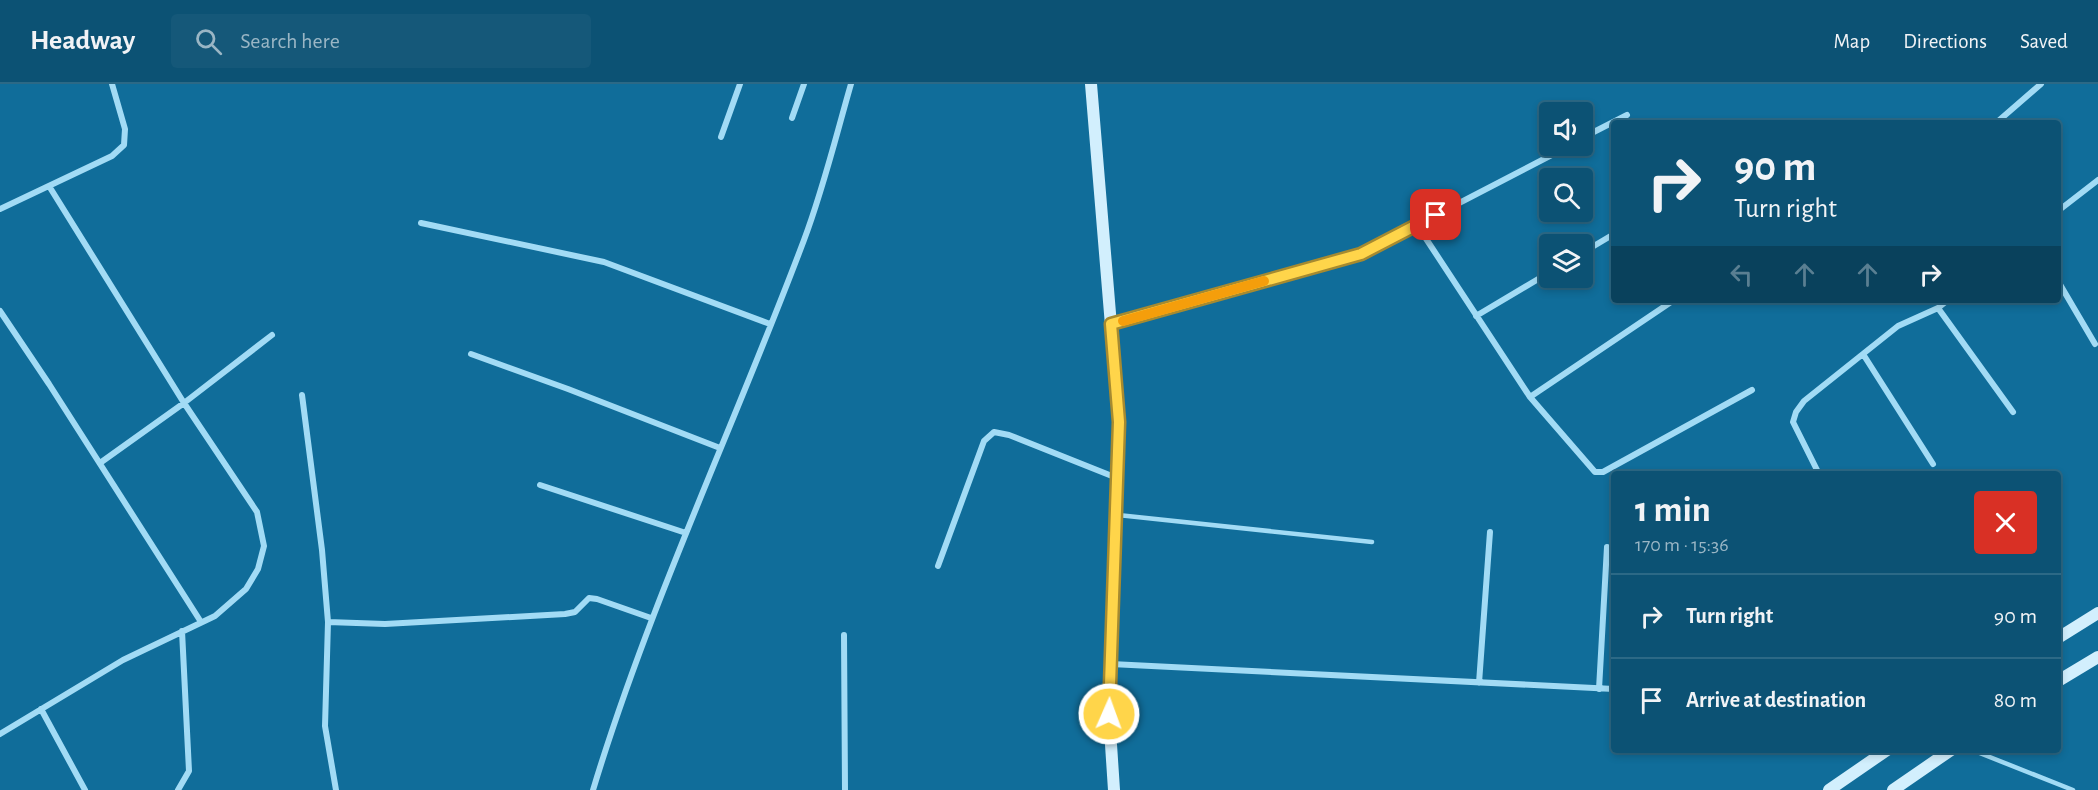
<!DOCTYPE html>
<meta charset="utf-8">
<style>
body{margin:0;font-family:"Alegreya Sans",sans-serif;background:#155879;color:#f1f3f6;height:100vh;display:flex;flex-direction:column;font-size:22px;white-space:nowrap}
*{box-sizing:border-box;margin:0}
p{font-size:20px;color:#9ab6c5}
.icon{flex:none;width:33px;height:33px;fill:none;stroke:currentColor;stroke-width:2;stroke-linecap:round;stroke-linejoin:round}
.map{position:relative;flex:1;overflow:hidden}
.panel{position:absolute;left:1611px;top:387px;width:450px;height:282px;display:flex;flex-direction:column;background:#0c5274;border-radius:6px;box-shadow:0 3px 9px #0003,0 0 0 2px #2c6986}
.panel>*{flex:none}
.banner{position:absolute;left:1611px;top:36px;width:450px;height:183px;border-radius:6px;box-shadow:0 3px 9px #0003,0 0 0 2px #2c6986;background:#0c5274;color:#f1f3f6;overflow:hidden}
.buttons{position:absolute;left:1539px;top:18px;display:grid;gap:12px}
.buttons a{display:grid;place-items:center;width:54px;height:54px;border-radius:6px;background:#0c5274;box-shadow:0 3px 9px #0003,0 0 0 2px #2c6986;font-size:30px}
.pin{position:absolute;display:grid;place-items:center;width:51px;height:51px;color:#fff;margin:-26px;border-radius:12px;box-shadow:0 3px 9px #0006}
.me{position:absolute;width:66px;margin:-33px;rotate:2deg;stroke-linejoin:round;filter:drop-shadow(0 0 4px #0008)}
.turn{display:flex;align-items:center;gap:21px;height:126px;padding:0 24px;font-size:27px}
.turn .icon{width:78px;height:78px;stroke-width:2.5}
.turn b{display:block;font-size:42px;line-height:51px}
.lanes{display:flex;align-items:center;height:57px;padding:0 24px;background:#0003;justify-content:center;gap:30px;direction:ltr}
.lanes .off{opacity:.35}
.round{display:grid;place-items:center;flex:none;width:63px;height:63px;border-radius:6px;background:#155879}
.headline{display:flex;align-items:center;justify-content:space-between;height:102px;padding:0 24px}
h1{font-size:36px;font-weight:600;line-height:45px}
ul{padding:0;list-style:none}
li{display:flex;align-items:center;gap:18px;height:84px;padding:0 24px;border-top:2px solid #2c6986}
li div{flex:1}
li b{display:block;font-size:22px}
li em{font-style:normal}
header{display:flex;align-items:center;gap:36px;box-sizing:border-box;height:84px;padding:0 30px;background:#0c5274;border-bottom:2px solid #2c6986}
header strong{font-size:28px}
nav{display:flex;gap:33px;margin-inline-start:auto;font-size:21px}
.search{width:420px;height:54px;background:#155879;display:flex;align-items:center;gap:15px;box-sizing:border-box;padding:0 21px;border-radius:6px;color:#9ab6c5;font-size:22px}
.map>svg:first-child{display:block}
.lines{fill:none;stroke-linecap:round;stroke-linejoin:round}
.lane{stroke:#a2dbf5;stroke-width:4.5}
.street{stroke:#a2dbf5;stroke-width:6}
.secondary{stroke:#d2effd;stroke-width:12}
.route-casing{stroke:#a68a30;stroke-width:15}
.route{stroke:#ffd54a;stroke-width:10}
.slow{stroke:#f59e0b;stroke-width:10}
</style>
<header>
<strong>Headway</strong>
<div class="search"><svg class="icon" aria-label="search" viewBox="0 0 24 24"><circle cx="10" cy="10" r="6"/><path d="M15 15l6 6"/></svg>Search here</div>
<nav><a>Map</a><a>Directions</a><a>Saved</a></nav>
</header>
<div class="map">
<svg width="2098" height="706" viewBox="0 0 2098 706">
<rect width="100%" height="100%" fill="#106d9a"/>
<g class="lines">
<path class="lane" d="M1118 431 1372 458
M1972 666 2073 706"/>
<path class="street" d="M792 34 804 0
M1996 39 2041 0
M721 53 740 0
M1582 54 1627 31
M0 125 112 72 124 61 125 45 112 0
M2058 127 2098 96
M421 139 604 178 770 240
M1417 141 1530 313 1595 388H1603L1752 306
M1582 169 1614 150
M2058 197 2095 260
M1938 224 2013 328
M0 227 49 300 201 538
M1476 232 1550 188
M1111 240 1361 170 1569 62
M471 270 568 305 720 364
M1863 270 1933 380
M302 311 322 466 328 538 325 642 336 706
M1530 313 1674 216
M100 379 184 319 272 251
M1819 390 1793 338 1796 328 1804 317 1898 242 1938 224 1948 216
M540 401 686 449
M938 482 984 357 994 348 1009 351 1117 394
M328 538 385 540 565 530 575 528 589 514 597 515 651 534
M844 551 845 706
M1111 580 1614 605
M1479 599 1490 448
M1599 605 1607 463
M41 625 85 706
M0 650 123 576 215 532 246 505 258 485 264 462 257 428 184 319 49 102
M178 706 189 687 182 547
M593 706C650 518 735 340 804 156 823 106 836 52 851 0"/>
<path class="secondary" d="M1091 0 1119 338 1109 630 1114 706
M2058 554 2098 529
M2058 597 2098 573
M1829 706 1887 666
M1893 706 1951 666"/>
</g>
<g class="lines">
<defs>
<path id="route" d="M1109 630 1119 338 1111 240 1361 170 1436 131"/>
</defs>
<use href="#route" class="route-casing"/>
<use href="#route" class="route"/>
<path class="slow" d="M1123 237 1264 197"/>
</g>
</svg>
<div class="buttons">
<a><svg class="icon" aria-label="sound" viewBox="0 0 24 24"><path d="M4 9h4l5-4v14l-5-4H4zM17 9q2 3 0 6"/></svg></a>
<a><svg class="icon" aria-label="search" viewBox="0 0 24 24"><circle cx="10" cy="10" r="6"/><path d="M15 15l6 6"/></svg></a>
<a><svg class="icon" aria-label="layers" viewBox="0 0 24 24"><path d="M12 4l9 5-9 5-9-5zM3 14l9 5 9-5"/></svg></a>
</div>
<div class="pin" style="left:1436px;top:131px;background:#d93025"><svg class="icon" aria-label="arrive" viewBox="0 0 24 24"><path d="M6 21V4h12l-3 4 3 4H6"/></svg></div>
<svg class="me" style="left:1109px;top:630px" viewBox="-20 -20 40 40"><circle r="17" fill="#ffd54a" stroke="#fff" stroke-width="3"/><path d="M0-11L8 9 0 5-8 9z" fill="#fff"/></svg>
<div class="banner">
<div class="turn"><svg class="icon" aria-label="right" viewBox="0 0 24 24"><path d="M7 20v-9h11M14 6l5 5-5 5"/></svg><div><b>90 m</b>Turn right</div></div>
<div class="lanes"><svg class="icon off" aria-label="left" viewBox="0 0 24 24"><path d="M17 20v-9H6M10 6l-5 5 5 5"/></svg><svg class="icon off" aria-label="ahead" viewBox="0 0 24 24"><path d="M12 20V5M6 11l6-6 6 6"/></svg><svg class="icon off" aria-label="ahead" viewBox="0 0 24 24"><path d="M12 20V5M6 11l6-6 6 6"/></svg><svg class="icon" aria-label="right" viewBox="0 0 24 24"><path d="M7 20v-9h11M14 6l5 5-5 5"/></svg></div>
</div>
<section class="panel">
<div class="headline"><div><h1>1 min</h1><p>170 m · 15:36</p></div><a class="round" style="background:#d93025;color:#fff"><svg class="icon" aria-label="close" viewBox="0 0 24 24"><path d="M6 6l12 12M18 6L6 18"/></svg></a></div>
<ul>
<li><svg class="icon" aria-label="right" viewBox="0 0 24 24"><path d="M7 20v-9h11M14 6l5 5-5 5"/></svg><div><b>Turn right</b></div><em>90 m</em></li>
<li><svg class="icon" aria-label="arrive" viewBox="0 0 24 24"><path d="M6 21V4h12l-3 4 3 4H6"/></svg><div><b>Arrive at destination</b></div><em>80 m</em></li>
</ul>
</section>
</div>
